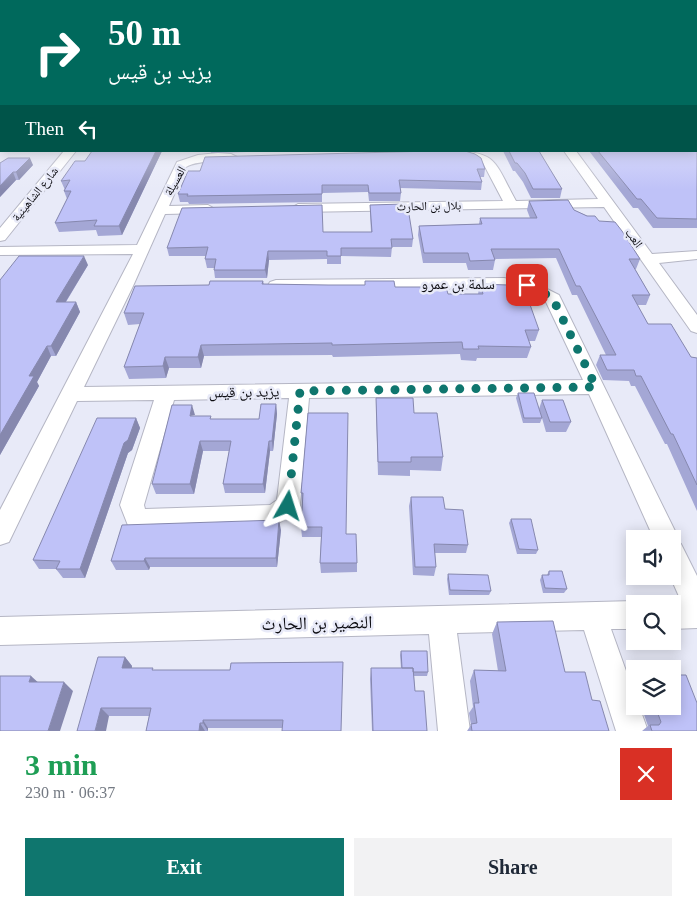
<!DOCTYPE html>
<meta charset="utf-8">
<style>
body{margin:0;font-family:"Times New Roman","Noto Naskh Arabic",serif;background:#f2f2f3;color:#1f2937;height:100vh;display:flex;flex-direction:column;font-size:19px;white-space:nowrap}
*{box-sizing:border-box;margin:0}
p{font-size:16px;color:#747a83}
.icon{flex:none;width:28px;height:28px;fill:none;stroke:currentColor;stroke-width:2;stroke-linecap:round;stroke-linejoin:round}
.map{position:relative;height:731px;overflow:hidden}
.details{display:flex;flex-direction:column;background:#fff;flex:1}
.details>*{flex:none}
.top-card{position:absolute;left:0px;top:0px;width:698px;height:152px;box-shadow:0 2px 12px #0003;background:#00695c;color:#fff;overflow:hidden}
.buttons{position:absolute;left:626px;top:530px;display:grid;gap:10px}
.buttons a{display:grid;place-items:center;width:55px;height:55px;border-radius:0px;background:#fff;box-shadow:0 2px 12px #0003;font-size:25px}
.pin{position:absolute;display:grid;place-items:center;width:42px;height:42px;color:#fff;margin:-21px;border-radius:10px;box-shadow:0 2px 8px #0006}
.me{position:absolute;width:55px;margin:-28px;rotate:6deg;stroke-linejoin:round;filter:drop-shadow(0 0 4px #0008)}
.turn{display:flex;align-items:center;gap:18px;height:105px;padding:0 25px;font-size:22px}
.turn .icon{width:65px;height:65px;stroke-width:2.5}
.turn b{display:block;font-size:35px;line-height:42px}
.then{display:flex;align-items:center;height:48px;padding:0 25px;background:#0003;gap:10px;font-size:19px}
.round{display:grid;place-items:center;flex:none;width:52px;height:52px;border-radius:0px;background:#f2f2f3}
.overview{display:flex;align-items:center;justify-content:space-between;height:85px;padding:0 25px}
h1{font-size:30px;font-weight:800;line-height:38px;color:#1e9e55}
.action{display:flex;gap:10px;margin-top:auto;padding:10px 25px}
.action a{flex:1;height:58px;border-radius:0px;background:#0f766e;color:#fff;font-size:20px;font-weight:800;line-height:58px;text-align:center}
.action a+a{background:#f2f2f3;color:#1f2937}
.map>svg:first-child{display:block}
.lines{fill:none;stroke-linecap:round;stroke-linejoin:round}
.minor-casing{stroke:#b5b6c4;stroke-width:2}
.minor{fill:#fff;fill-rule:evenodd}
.wall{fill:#a4a7d5}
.shaded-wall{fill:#8688ae}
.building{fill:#bfc2f8;stroke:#8688ae}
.route{stroke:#0f766e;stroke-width:9;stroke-dasharray:0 16.2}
.labels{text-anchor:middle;stroke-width:5;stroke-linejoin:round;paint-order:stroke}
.far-street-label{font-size:12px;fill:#0c0c11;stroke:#e8eaf8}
.street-label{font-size:15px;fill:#0c0c11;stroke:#e8eaf8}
.near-street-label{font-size:18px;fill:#0c0c11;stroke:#e8eaf8}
</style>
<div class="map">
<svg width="697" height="731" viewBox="0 0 697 731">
<rect width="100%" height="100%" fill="#e8eaf8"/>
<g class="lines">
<defs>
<path id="minor" d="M64 151H76L5 240 0 241V228Z
M448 151C498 151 494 161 516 201L598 199 564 151H576L652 254 697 251V259L659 263 697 315V333L691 331 604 207 298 212 291 208 298 204 503 201 483 163 473 158 449 155Z
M218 153 231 154 237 157C230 164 201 158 186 167L169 206 208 205 215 209 208 213 165 214 133 286 84 387 583 380 546 302 524 291 504 288 276 290 270 288 268 285 270 282 276 280 504 278 541 286 559 295 561 299 675 531 678 539 677 542 681 544 697 576V628L672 629V604H666L681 601 670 576H672V539H654L589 394 309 398 300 506 296 513 273 526 138 531 129 528 120 505 154 400 77 401 9 542 0 545V510L133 254 0 255V247L137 245 177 162 198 155ZM289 398 277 500 270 505 145 509 144 505 174 400Z
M635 601 641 604H635V629H611L635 696V706H639L648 731H616L584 630 457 633 470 731H438L429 634 0 645V617Z"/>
</defs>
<use href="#minor" class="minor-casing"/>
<use href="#minor" class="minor"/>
</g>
<path class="wall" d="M0 88H1V107H0Z
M697 88V228H653L638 208H633L589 151H696Z
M162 151 122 235 98 236 96 230 59 232 55 223 67 199 64 191 65 190 61 181 85 161Z
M210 151H281L211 153Z
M503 151H539L562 189 560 198H531L523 182 515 171H513Z
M0 163 33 165 19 180H16L0 197Z
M485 169 484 177H480L482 182 481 190 400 188 401 193 400 201H369L368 192 322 193V202L189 204 188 202H180L178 194 188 171Z
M529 201 574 210 599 221 640 259 636 269H635L650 295 646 305H637L648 324 691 357 697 358V511L667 444H665L635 386H631L629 381 603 380 596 365 600 355H606L577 295H572L556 258 495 259V260L493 270H468L466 263H423L418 235 419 226 479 224 480 218H530L527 210Z
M370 205 403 208 413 239 412 247H392L391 257 341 256V264H327V259L269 260 267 278H215L214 270V268H207L205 259 206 256H169L167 248 323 232H371L370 213Z
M88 265 66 302H76L80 312 56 356H51L37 382 39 386 0 455V280Z
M263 281 264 284 395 287 448 294H478L480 284 513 299 539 330 535 341H529L531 347 527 358H477L476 361 461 360 460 354 333 357 332 355 204 356 201 368H169L166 378 129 379 124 367 140 324 128 325 124 313 209 285Z
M518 393 539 409 542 400 571 422 566 432H546L542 418 540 423H523L516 398Z
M376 398 414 413 443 457 441 471 410 470V476L378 475 376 411Z
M276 404 277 414 273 451H270L265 493H225L223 484 229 451H203L194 494H156L152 484 195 416 212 419H259Z
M308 413 346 534 357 563V572L321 573 320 563 321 537H302L301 527 302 503 301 493Z
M136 418 140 428 132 450 128 453 85 578H63L56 569H39L33 560Z
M411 497 445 509 468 545 466 553H435L436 567 434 576 413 575 409 506Z
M511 519 538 550 536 554H517L509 523Z
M281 530 277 567H150L149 570H116L111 561Z
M549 571 567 589 564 593H543L540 580 542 575H547Z
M448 574 491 591 489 595H449L447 579Z
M497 622 565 672 592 700 609 731H467L471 725 469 713 473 707 470 681 474 670 498 671 492 634Z
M401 651 428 672 427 676H414L415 691 427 731H372L370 679 371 668H401L400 655Z
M125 657 132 666V668L154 670H230L343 662V671L282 728H208V731H146L149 716H109L77 731Z
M635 681V693L633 684Z
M641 706H672L697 731H642L648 726Z"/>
<path class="shaded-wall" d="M156 151H162L122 235 119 226Z
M30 158 33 165 19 180 16 172Z
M13 172 16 180 0 197V186Z
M268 251 269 260 267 278 265 270Z
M84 256 88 265 60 311 56 302Z
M76 302 80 312 56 356 51 346Z
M201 345 204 356 201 368 198 357Z
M47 346 51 356 37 382 39 386 0 455V435L29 376Z
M165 357 169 368 166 378 163 366Z
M276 404 277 414 273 451 272 441Z
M192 405 195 415 190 416Z
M136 418 140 428 132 450 128 453 85 578 80 569 124 443Z
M200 441 203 451 194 494 190 484Z
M269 441 270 451 265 493 263 484Z
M279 520 281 530 277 567 276 558Z
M145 558 150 567 149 570 144 561Z
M125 657 132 666 130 677 122 668Z
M31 676 41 685 29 682Z
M64 682 73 691 60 731H48Z
M101 708 109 716 106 731H95Z
M203 720 208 728V731L203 723Z
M200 723 205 731H199Z"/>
<path class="building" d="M0 88H1V96H0Z
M696 88H697V219L657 218 641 199H637L598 151H696Z
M92 151H156L119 226H94L97 220 55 223 71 191H64L70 180 61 181 75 161H85Z
M432 151H465L475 154 481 158 485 169H477L482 182 399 180 401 193H369L368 185H322V194L187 196 188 194H178L188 171H200L205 157Z
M509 151H539L562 189H533L525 173 517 163H515Z
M8 158H30L16 172H13L0 186V163Z
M568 200 574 210 587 216H595L599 221 615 222 622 231 640 259H629L650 295H632L648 324H671L691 357 697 358V485L673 434H671L641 376H636L634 370H607L600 355H616L580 286H576L559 249H491L495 260 470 261 468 253H424L419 226 482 224 480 218H537L529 201Z
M403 204V208H408L413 239H391L392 248H341V256H327V251H268L265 270H214L216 259H205L208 247 167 248 182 208 322 205 323 232H372L370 205Z
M19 256H84L56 302H76L51 346H47L29 376H34L0 435V280Z
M210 281H263L262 284 328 285H365V281H394L395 287H446L448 294H483L480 284 508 285 513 299H528L539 330H525L531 347 478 346 479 349H463L462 342 332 345V343L201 345 198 357H165L163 366 124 367 144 313H124L135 286 209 285Z
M518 393H534L542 418H524Z
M376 398H413L414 413H437L443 457H411V462H378Z
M542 400H563L571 422H550Z
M261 404H276L272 441H269L263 484H223L231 441H200L190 484H152L172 405H192L190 416H211L210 419H259Z
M308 413H348L346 534H356L357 563H320L322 527H301L303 493H301Z
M97 418H136L128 440 124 443 80 569H56L60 561 33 560Z
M411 497H443L445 509 463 510 468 545 434 544 436 567H415Z
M511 519H531L538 550 519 549Z
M279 520 276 558H145L144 561H111L122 525Z
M549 571H562L567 589 545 588 542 575H549Z
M448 574 488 575 491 591 450 590Z
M553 621 565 672H585L592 700 600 701 609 731H472L471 724 477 723 474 703H479L474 670 506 671 497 622Z
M401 651H427L428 672H413V668H402Z
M98 657H125L122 668H153L152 670H230L231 663 343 662 341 731H282L283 720H203V723H200L199 731H146L151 708H101L95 731H77Z
M371 668H413L415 691H424L427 731H373Z
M672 675H686L697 703V731H652L650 725H659L661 722 655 706H672Z
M0 676H31L29 682H64L48 731H0Z"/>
<linearGradient id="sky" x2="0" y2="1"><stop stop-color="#a3c0b6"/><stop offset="0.46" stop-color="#f5f6fc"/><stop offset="1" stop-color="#f5f6fc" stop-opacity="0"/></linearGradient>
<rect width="697" height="190" fill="url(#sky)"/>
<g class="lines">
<path class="route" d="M288 506 300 391 596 387 553 299 541 291 527 285"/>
</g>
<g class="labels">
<g class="far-street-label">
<text transform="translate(175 181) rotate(-61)" y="4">العسيلة</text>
<text transform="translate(35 194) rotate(-51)" y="4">شارع الشاهينية</text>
<text transform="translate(429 206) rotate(-1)" y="4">بلال بن الحارث</text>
<text transform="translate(634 238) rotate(54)" y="4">العب</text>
</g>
<g class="street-label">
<text x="458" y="289">سلمة بن عمرو</text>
<text transform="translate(244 392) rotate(-1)" y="5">يزيد بن قيس</text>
</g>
<g class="near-street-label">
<text transform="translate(317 623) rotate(-1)" y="6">النضير بن الحارث</text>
</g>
</g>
</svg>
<div class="buttons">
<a><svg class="icon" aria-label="sound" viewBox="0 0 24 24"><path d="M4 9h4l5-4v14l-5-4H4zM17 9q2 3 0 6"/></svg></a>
<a><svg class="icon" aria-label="search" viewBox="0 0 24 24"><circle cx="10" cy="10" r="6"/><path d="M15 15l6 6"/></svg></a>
<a><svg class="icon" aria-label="layers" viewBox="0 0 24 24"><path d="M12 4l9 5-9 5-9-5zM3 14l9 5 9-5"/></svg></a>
</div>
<div class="pin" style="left:527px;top:285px;background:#d93025"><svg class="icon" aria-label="arrive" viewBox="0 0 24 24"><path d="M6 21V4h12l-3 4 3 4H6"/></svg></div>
<svg class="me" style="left:288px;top:506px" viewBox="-20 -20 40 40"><path d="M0-17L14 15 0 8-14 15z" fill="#0f766e" stroke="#fff" stroke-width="4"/></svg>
<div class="top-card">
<div class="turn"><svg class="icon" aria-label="right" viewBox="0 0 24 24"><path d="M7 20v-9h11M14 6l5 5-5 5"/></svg><div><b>50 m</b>يزيد بن قيس</div></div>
<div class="then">Then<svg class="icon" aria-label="left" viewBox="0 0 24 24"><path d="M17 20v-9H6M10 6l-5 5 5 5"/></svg></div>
</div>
</div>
<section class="details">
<div class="overview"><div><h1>3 min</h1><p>230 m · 06:37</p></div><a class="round" style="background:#d93025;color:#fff"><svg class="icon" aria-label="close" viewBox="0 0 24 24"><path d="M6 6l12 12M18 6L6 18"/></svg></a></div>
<div class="action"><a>Exit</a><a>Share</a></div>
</section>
